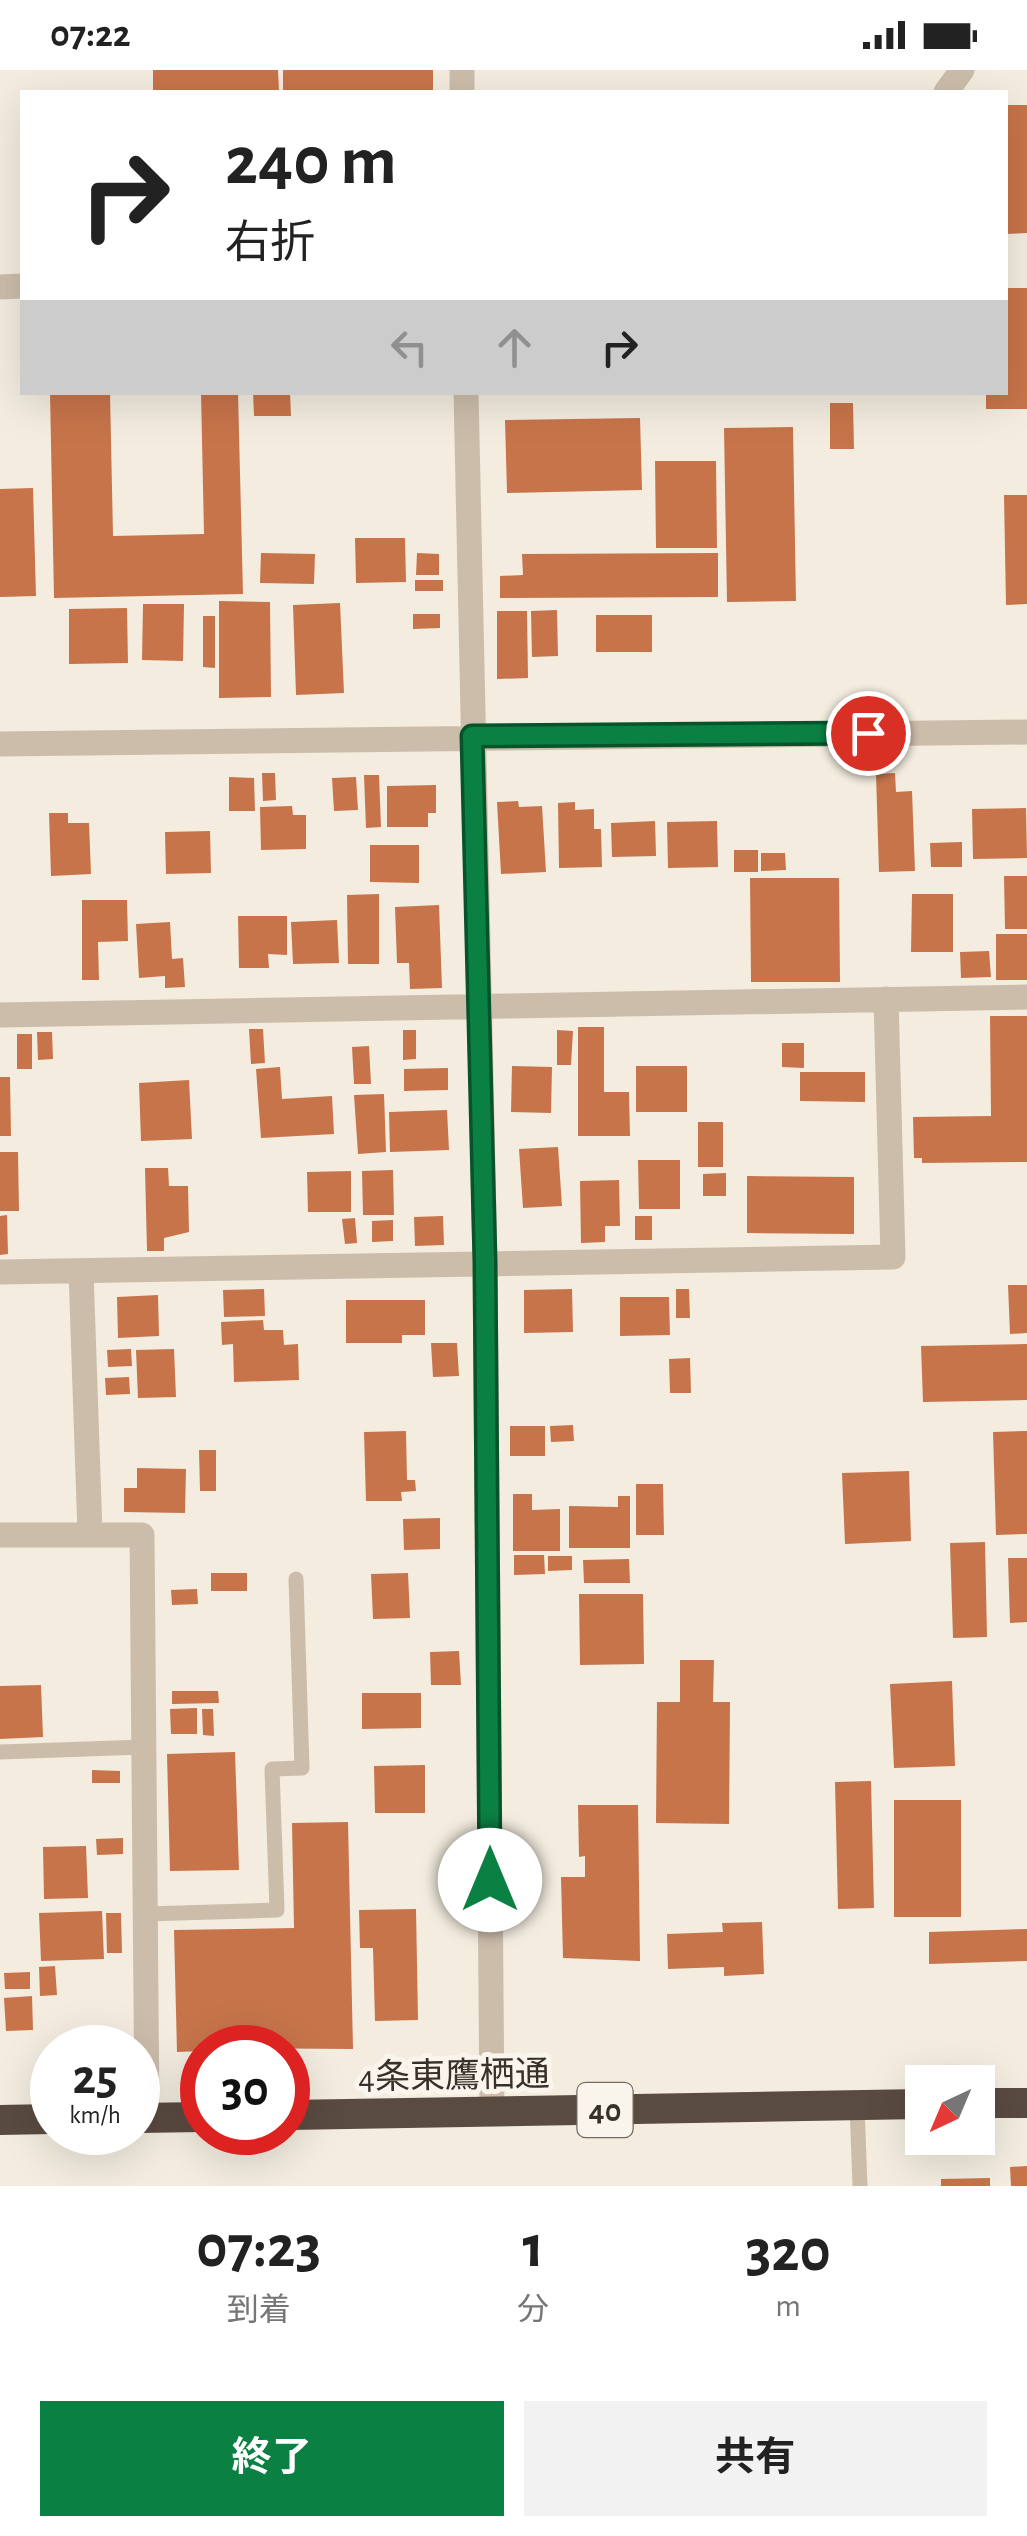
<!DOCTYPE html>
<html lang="ja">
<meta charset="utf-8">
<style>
body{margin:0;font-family:"Alegreya Sans","Noto Sans JP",sans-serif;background:#f2f2f2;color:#222;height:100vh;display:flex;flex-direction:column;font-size:38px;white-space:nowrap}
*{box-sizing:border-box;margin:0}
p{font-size:32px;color:#767676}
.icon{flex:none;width:55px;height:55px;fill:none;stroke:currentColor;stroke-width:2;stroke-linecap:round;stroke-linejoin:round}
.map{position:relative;height:2116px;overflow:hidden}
.drawer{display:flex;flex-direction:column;background:#fff;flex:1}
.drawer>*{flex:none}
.banner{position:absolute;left:20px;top:20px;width:988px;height:305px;border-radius:0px;box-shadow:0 10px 40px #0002;background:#fff;color:#222;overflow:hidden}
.needle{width:65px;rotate:224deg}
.buttons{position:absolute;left:905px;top:1995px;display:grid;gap:20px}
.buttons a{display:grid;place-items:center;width:90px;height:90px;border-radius:0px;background:#fff;box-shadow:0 10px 40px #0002;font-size:50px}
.speed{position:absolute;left:30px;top:1955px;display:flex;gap:20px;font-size:50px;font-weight:700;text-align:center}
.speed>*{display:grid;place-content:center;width:130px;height:130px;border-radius:50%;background:#fff;box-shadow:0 10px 40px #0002;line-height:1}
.speed small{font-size:25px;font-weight:400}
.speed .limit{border:15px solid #d22;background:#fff;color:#111}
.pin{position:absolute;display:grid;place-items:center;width:85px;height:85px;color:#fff;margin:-42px;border:5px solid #fff;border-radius:50%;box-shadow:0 2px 10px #0007}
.me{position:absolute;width:110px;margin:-55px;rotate:0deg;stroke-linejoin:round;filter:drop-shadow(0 0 8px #0008)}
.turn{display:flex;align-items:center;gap:35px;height:210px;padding:0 40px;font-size:45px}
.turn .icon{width:130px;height:130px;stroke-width:2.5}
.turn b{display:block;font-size:70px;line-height:85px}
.lanes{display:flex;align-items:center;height:95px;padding:0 40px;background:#0003;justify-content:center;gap:50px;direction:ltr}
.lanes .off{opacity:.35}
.eta{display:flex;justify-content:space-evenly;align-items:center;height:170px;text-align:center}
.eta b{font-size:60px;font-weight:700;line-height:70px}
.cta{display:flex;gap:20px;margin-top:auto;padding:20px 40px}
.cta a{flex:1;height:115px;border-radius:0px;background:#0b8043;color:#fff;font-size:40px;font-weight:700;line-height:115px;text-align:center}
.cta a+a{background:#f2f2f2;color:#222}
.status{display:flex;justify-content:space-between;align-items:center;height:70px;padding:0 50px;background:#fff;direction:ltr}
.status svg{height:28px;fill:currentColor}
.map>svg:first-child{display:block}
.building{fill:#c7744a}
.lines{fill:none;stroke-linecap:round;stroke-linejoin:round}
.lane{stroke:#ccbdab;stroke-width:15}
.street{stroke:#ccbdab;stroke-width:25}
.highway{stroke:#5a4b41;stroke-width:30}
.route-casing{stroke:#07532c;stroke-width:25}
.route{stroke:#0b8043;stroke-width:18}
.labels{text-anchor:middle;stroke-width:10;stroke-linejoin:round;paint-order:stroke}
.shield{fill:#faf5ec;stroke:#736b64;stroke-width:2.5}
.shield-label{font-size:32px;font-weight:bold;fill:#39302a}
.street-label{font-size:35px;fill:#39302a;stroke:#faf5ec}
</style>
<div class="status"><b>07:22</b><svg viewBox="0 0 49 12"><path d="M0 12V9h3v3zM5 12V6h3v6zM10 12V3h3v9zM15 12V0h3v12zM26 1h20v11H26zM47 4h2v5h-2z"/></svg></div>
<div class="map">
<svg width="1027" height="2116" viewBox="0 0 1027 2116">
<rect width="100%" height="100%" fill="#f3ecdf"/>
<path class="building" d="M153 0H278L279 22H153Z
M283 0H433V22H283Z
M1005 35H1027V163L1005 164Z
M1005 218H1027V339H986V322H1005Z
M50 322H110L113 466 204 464 201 322H238L243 524 54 528Z
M253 322H290L291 346H254Z
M830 333H853L854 379H830Z
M640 348 642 420 507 423 505 350Z
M793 357 796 531 727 532 724 358Z
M655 391H716L717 478H656Z
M33 418 36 526 0 527V419Z
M1004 425H1027V534L1006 535Z
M355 468H405L406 512 356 513Z
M261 483 315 484 314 514 260 513Z
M417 483 439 484V505H416Z
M718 483V527L500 528V506L523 505 522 484Z
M415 510H443V521H415Z
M219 531 270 532 271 627 219 628Z
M340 533 344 623 296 625 293 535Z
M143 534H184L183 591 142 590Z
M127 538 128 593 69 594V539Z
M557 540 558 586 532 587 531 541Z
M497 541H527L528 608 497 609Z
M413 544H440V558L413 559Z
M596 545H652V582H596Z
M203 546H215V598L203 597Z
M262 703H275L276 730 263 731Z
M895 703 896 722 912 721 915 801 879 802 876 704Z
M364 705H379L381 757 366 758Z
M229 707 254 708 255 741H229Z
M356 707 358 740 334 741 332 708Z
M436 715V743H428V757H387V716Z
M518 731 519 737 542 736 546 802 501 804 497 732Z
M575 732V740L594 739V759H601L602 797 559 798 558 733Z
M292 736 293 745H306V779L261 780 260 737Z
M1026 738 1027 788 973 789 972 739Z
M49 743H68V753H89L91 804 51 806Z
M655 751 656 786 612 787 611 753Z
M717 751 718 797 668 798 667 752Z
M210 761 211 803 166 804 165 762Z
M962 772V797H931L930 773Z
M370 775H419V813L370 812Z
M734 780H758V802H734Z
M761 783H785L786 800 761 801Z
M1004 806H1027V859H1005Z
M750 808H839L840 912H751Z
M379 824V894H348L347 825Z
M912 824H953V882H911Z
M82 830H127L128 871 98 872 99 910H82Z
M439 835 442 918 410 919 409 893H397L395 837Z
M238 846H287V885L268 884 269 898H239Z
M337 850 339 893 293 894 291 852Z
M170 852 172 889 183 888 185 917 165 918V906L139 908 136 854Z
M996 864H1027V910H996Z
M989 881 991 907 961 908 960 882Z
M990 946H1027V1092L922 1093V1088H914L913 1047 991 1046Z
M578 957H604V1022H629L630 1066H578Z
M249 959H263L265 993 251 994Z
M403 960H416V989L403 990Z
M557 960 573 961 571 995H557Z
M37 962H52L53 989 38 990Z
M17 964H32V999H17Z
M782 973H804V998L782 997Z
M369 976 371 1014H354L352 977Z
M512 996 552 997 551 1043 511 1042Z
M636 996H687V1042H636Z
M280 997 282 1029 332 1026 334 1064 261 1068 256 999Z
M448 998V1020L404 1021V999Z
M800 1002H865V1032L800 1031Z
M0 1007H10L11 1066H0Z
M189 1010 192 1069 141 1071 139 1013Z
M384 1024 386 1082 358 1084 354 1025Z
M447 1040 449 1080 390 1082 389 1042Z
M698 1052H723V1097H698Z
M558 1077 562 1136 523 1138 519 1079Z
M0 1082H18L19 1141H0Z
M638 1090H680V1139H639Z
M145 1098H168L169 1116H188L189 1162 164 1168V1181H147Z
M393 1100 394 1145H363L362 1101Z
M351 1101V1142H308L307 1102Z
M726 1103V1126H703V1104Z
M747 1106 854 1107V1164L747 1163Z
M619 1110 620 1156H605V1172L581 1173 580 1111Z
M7 1145 8 1184 0 1185V1146Z
M443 1146 444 1175 415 1176 414 1147Z
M635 1146H652V1170H635Z
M355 1148 357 1173 345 1174 342 1149Z
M393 1150V1171L372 1172V1151Z
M1008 1215H1027V1263L1010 1264Z
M264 1219 265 1246 224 1247 223 1220Z
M572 1219 573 1262 524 1263V1220Z
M676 1219H689L690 1248H676Z
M158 1225 159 1266 118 1268 117 1227Z
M620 1227H669L670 1265 620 1266Z
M346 1230H425V1265H402V1273H346Z
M263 1250 264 1260H283L284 1275 298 1274 299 1310 234 1312 233 1274 222 1275 221 1252Z
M431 1273H457L459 1306 433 1307Z
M1027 1274V1330L923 1332 921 1276Z
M131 1279 132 1296 108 1297 107 1280Z
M174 1279 176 1327 138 1328 136 1280Z
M690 1288 691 1323H670L669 1289Z
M129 1307 130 1324 106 1325 105 1308Z
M573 1355 574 1371 551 1372 550 1356Z
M510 1356H545V1386H510Z
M406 1361 407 1410H415L416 1421 401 1422 402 1431H366L364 1362Z
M1027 1361V1464L996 1465 993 1362Z
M199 1380H216V1421H200Z
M137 1398 186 1399 185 1443 124 1442V1418H137Z
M909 1401 911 1471 845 1474 842 1403Z
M636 1414H663L664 1465H636Z
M513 1424H532V1440L560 1439V1481H513Z
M618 1426H630V1478H569V1436L618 1437Z
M440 1448V1479L404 1480 403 1449Z
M985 1472 987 1567 953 1568 950 1473Z
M514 1485H544L545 1504 514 1505Z
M548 1486H572V1500L548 1501Z
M1008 1488H1027V1552L1010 1553Z
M629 1489 630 1513H584L583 1490Z
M211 1503H247V1521H211Z
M408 1503 410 1548 373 1549 371 1504Z
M197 1519 198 1534 172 1535 171 1520Z
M579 1524H643L644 1594 580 1595Z
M459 1581 461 1615H431L430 1582Z
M680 1590H714L713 1632H730L729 1754 656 1753 657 1632H680Z
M952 1611 955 1696 894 1698 890 1614Z
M41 1615 43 1667 0 1669V1616Z
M172 1621H218L219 1633 172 1634Z
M362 1623H421V1658L362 1659Z
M197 1638V1664H171L170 1639Z
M202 1639H213L214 1666 203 1665Z
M235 1682 239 1800 170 1801 167 1684Z
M425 1695V1743H375L374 1696Z
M92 1700 120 1701V1713H92Z
M871 1711 874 1838 838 1839 835 1712Z
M894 1730H961V1847H894Z
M578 1735H638L640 1891 563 1888 561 1807H585V1786L579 1787Z
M348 1752 353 1979 202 1978V1981L177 1982 174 1860 294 1858 292 1753Z
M123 1768V1784L97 1785 96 1769Z
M86 1776 88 1828 44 1829 43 1777Z
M416 1839 418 1950 375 1951 373 1878H360L359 1840Z
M102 1841 104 1889 41 1891 39 1843Z
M106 1843H121L122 1883H107Z
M762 1852 764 1904 724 1906V1897L668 1899 667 1864 723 1862 722 1853Z
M1027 1859V1891L929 1894V1862Z
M55 1896 57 1925 40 1926 39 1897Z
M30 1902V1919H5L4 1903Z
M32 1926 33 1960 6 1961 4 1928Z
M1027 2096V2116H1011L1010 2097Z
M990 2108V2116H941V2109Z"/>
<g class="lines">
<path class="lane" d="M0 1682 144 1677
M145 1844 277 1840 272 1699 302 1698 296 1509
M857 2035 860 2116"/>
<path class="street" d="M462 0V22
M946 22 962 0
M0 217 22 216
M466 322 485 1192 492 2042
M0 674 1027 662
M0 945 1027 927
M81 1201 90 1463
M0 1202 893 1187 886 929
M0 1465H142L147 2047"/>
<path class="highway" d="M978 2033H1027
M288 2045 922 2034
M138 2048 202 2047
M0 2050 52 2049"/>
</g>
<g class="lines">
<defs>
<path id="route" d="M490 1810 485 1192 472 666 868 663"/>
</defs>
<use href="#route" class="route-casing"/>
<use href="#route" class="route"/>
</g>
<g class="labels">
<rect class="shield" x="577.5" y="2013" width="55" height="54" rx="8"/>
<g class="shield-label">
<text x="605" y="2051">40</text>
</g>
<g class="street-label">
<text transform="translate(454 2005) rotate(-1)" y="12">4条東鷹栖通</text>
</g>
</g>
</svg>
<div class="buttons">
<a><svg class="needle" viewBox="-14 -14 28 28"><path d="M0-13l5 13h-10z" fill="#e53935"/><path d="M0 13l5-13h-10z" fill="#767676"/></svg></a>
</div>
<div class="speed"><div>25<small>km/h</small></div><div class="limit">30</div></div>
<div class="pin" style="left:868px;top:663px;background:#d93025"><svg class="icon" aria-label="arrive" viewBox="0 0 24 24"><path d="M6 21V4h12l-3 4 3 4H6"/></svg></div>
<svg class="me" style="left:490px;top:1810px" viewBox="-20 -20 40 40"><circle r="19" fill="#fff"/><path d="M0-13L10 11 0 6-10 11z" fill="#0b8043"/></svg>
<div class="banner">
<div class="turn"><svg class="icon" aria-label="right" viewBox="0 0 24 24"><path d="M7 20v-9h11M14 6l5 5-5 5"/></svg><div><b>240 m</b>右折</div></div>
<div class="lanes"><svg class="icon off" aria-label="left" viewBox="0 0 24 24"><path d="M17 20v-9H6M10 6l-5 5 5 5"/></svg><svg class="icon off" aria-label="ahead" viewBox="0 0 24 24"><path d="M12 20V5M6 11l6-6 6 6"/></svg><svg class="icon" aria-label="right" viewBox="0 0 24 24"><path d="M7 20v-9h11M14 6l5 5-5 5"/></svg></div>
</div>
</div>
<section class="drawer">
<div class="eta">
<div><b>07:23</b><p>到着</p></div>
<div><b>1</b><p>分</p></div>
<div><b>320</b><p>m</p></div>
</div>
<div class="cta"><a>終了</a><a>共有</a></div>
</section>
